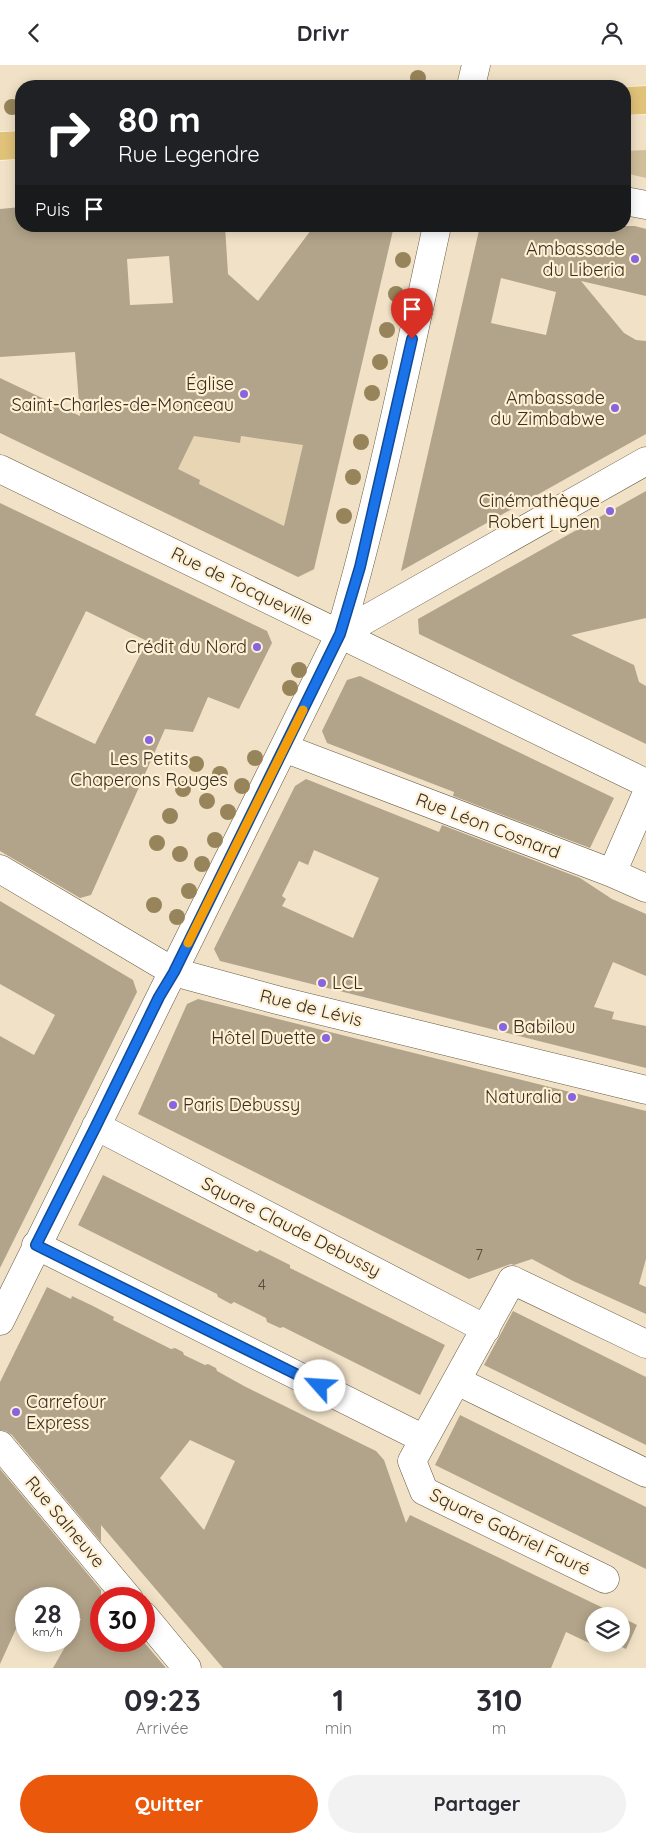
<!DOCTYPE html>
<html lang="fr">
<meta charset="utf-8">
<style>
body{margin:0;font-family:Quicksand,sans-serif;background:#f2f2f3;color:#2b2b33;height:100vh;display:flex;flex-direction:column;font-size:19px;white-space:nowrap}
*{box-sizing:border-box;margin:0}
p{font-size:16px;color:#7c7c81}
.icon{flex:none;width:28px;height:28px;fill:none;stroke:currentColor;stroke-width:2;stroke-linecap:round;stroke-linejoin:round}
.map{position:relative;height:1603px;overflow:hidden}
.drawer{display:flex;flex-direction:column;background:#fff;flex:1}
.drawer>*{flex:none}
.guide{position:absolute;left:15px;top:15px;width:616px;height:152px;border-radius:20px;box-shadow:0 2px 12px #0003;background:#202124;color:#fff;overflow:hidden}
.controls{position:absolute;left:585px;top:1542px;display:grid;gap:10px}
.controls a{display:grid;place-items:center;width:45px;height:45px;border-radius:50%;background:#fff;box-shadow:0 2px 12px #0003;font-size:25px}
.speed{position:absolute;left:15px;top:1522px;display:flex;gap:10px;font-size:25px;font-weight:700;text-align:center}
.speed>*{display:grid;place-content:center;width:65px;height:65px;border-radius:50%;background:#fff;box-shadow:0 2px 12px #0003;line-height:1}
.speed small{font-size:12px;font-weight:400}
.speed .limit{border:8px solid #d22;background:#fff;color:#111}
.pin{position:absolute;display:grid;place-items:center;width:42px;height:42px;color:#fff;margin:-51px -21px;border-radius:50% 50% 50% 0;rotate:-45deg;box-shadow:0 0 5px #0007}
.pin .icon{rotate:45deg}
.me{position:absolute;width:55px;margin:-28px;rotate:296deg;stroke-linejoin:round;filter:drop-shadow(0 0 4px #0008)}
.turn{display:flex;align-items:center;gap:18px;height:105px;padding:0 20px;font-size:22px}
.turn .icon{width:65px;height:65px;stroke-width:2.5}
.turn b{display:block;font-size:35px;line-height:42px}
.then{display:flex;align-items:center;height:48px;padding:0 20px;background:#0003;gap:10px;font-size:19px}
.eta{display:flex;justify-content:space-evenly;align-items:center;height:85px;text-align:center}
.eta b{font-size:30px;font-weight:700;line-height:35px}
.action{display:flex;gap:10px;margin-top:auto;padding:10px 20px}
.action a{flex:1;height:58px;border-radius:30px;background:#ea580c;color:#fff;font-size:20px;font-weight:700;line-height:58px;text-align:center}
.action a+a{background:#f2f2f3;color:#2b2b33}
header{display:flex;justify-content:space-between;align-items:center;height:65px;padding:0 20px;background:#fff;font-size:22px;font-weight:700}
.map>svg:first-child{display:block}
.built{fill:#e8d5b3}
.green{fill:#d1be9a}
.building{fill:#b2a48a;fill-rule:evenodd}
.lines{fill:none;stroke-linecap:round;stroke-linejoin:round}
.minor-casing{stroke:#675a42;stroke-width:29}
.major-casing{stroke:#fff;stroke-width:29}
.minor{stroke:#fff;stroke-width:28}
.major{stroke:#e1c279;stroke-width:28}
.tree{fill:#97845a}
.route-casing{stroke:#114b97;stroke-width:12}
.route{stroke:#1a73e8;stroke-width:9}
.slow{stroke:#f59e0b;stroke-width:9}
.poi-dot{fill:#8665e0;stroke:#ffefd3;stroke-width:2}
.labels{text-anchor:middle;stroke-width:4.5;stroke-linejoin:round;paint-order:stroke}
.number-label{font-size:15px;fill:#544c3e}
.poi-label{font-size:18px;fill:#352f24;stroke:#ffefd3;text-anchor:end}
.street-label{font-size:18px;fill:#352f24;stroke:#ffefd3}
</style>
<header><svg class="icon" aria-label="back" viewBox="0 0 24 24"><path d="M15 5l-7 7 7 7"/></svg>Drivr<svg class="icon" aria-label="person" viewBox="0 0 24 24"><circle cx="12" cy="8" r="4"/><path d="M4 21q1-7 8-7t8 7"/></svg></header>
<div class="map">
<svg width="646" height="1603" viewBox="0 0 646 1603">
<rect width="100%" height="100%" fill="#f1e2c7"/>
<path class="built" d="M178 361 211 374 240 378 241 371 303 380 306 366 344 376 314 505 299 512 148 439Z"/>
<path class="green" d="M646 85V113L625 108V86Z"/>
<path class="building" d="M21 142V161H225L228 209 258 236 314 161H394L314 504 298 512 0 368V313L80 351 75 287 0 292V144ZM169 191 173 238 130 240 127 194ZM194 371 240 378 241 371 303 380 284 461 199 419 200 415 178 404Z
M480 161H635L646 164V231L581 216 624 268 636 275 646 276V369L401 506ZM501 213 556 227 546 270 491 258Z
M646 426V553L571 570 634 600 639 617 646 621V679L419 569 418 554Z
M0 438 267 566 272 578 239 644 208 632 193 667 165 664 91 830 80 833 0 786ZM86 546 147 576 95 679 35 650Z
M360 611 614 733 590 783 453 731 454 727 327 678 322 666 347 615Z
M306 714 439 767 442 760 580 813 612 834 646 849V911L613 897 594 942 614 947 612 954 646 961V1003L220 896 214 884 295 721ZM314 785 379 813 353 873 282 841 286 834 282 831 299 796 308 800Z
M0 836 133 915 137 927 0 1203V971L34 990 55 950 0 919Z
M198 934 646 1046V1194L639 1219 646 1222V1249L573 1216 532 1194 514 1200 511 1199 469 1214 138 1049 187 939Z
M103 1110 257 1187 260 1185 290 1200V1203L445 1280 420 1330 283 1262 280 1263 267 1257 266 1253 234 1237 231 1239 218 1232 217 1229 78 1160Z
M47 1222 71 1234 72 1231 93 1241 114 1252 113 1255 171 1284 175 1283 183 1287 184 1290 205 1300 208 1299 216 1303 217 1306 244 1321 376 1386 384 1395 406 1458 410 1450 620 1551H594V1579H612L608 1587 566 1567 551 1603H223L101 1460V1477L12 1370 6 1366 0 1365V1317ZM190 1375 235 1396 204 1465 160 1413Z
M513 1246 646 1312V1380L484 1300Z
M460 1350 646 1442V1504L435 1400Z
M0 1404 101 1525V1576H143L166 1603H53L81 1554 69 1547V1534H26V1542L0 1599Z
M621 1552 637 1560 626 1584 616 1579H621Z"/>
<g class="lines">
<defs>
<path id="minor" d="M471 21 476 0
M625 136 646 140
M0 404 646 718
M340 569 646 396
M284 683 612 808 646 730
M0 804 174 907 277 935 646 1025
M612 808 646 823
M96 1061 486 1264
M36 1180 424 1374
M0 1256 340 569C379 435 407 297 437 161
M457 1316 646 1408
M0 1380 129 1534
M605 1514 424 1426 412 1396 512 1215 646 1279
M144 1551 187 1603"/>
<path id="major" d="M625 36 646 35
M0 81 21 80"/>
</defs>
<use href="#minor" class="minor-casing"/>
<use href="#major" class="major-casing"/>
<use href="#minor" class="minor"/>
<use href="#major" class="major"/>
</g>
<g class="tree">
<circle cx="418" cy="13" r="8"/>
<circle cx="12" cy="42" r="8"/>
<circle cx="403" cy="195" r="8"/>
<circle cx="396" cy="229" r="8"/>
<circle cx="387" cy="265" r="8"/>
<circle cx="380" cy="297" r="8"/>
<circle cx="372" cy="328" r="8"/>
<circle cx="361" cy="377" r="8"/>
<circle cx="353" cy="412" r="8"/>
<circle cx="344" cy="451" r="8"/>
<circle cx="299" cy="605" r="8"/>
<circle cx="290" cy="623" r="8"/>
<circle cx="255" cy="693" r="8"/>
<circle cx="196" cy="699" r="8"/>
<circle cx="220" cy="709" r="8"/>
<circle cx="242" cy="721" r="8"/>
<circle cx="183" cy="724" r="8"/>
<circle cx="207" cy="736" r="8"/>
<circle cx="228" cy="747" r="8"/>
<circle cx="170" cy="751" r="8"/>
<circle cx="215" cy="775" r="8"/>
<circle cx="157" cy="778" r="8"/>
<circle cx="180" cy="789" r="8"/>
<circle cx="202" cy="799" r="8"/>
<circle cx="189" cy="826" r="8"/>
<circle cx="154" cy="840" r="8"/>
<circle cx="177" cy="852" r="8"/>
</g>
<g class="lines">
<defs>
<path id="route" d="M320 1321 36 1180 96 1061 159 932 174 907 340 569 360 502 412 274"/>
</defs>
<use href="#route" class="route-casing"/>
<use href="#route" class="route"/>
<path class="slow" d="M188 878 303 645"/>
</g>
<g class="poi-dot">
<circle cx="635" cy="194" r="5"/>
<circle cx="244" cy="329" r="5"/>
<circle cx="615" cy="343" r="5"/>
<circle cx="610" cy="446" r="5"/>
<circle cx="257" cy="582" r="5"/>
<circle cx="149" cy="675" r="5"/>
<circle cx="322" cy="918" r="5"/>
<circle cx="503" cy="962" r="5"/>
<circle cx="326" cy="973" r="5"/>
<circle cx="572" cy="1032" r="5"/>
<circle cx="173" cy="1040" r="5"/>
<circle cx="16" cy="1347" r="5"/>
</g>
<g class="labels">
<g class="number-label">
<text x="479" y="1195">7</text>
<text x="262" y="1225">4</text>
</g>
<g class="poi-label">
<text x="625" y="190">Ambassade<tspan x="625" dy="21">du Liberia</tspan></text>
<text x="234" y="325">Église<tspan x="234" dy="21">Saint-Charles-de-Monceau</tspan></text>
<text x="605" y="339">Ambassade<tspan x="605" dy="21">du Zimbabwe</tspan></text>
<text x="600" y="442">Cinémathèque<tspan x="600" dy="21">Robert Lynen</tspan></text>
<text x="247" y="588">Crédit du Nord</text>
<text x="149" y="700" text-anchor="middle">Les Petits<tspan x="149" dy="21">Chaperons Rouges</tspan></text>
<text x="332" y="924" text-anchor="start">LCL</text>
<text x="513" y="968" text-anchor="start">Babilou</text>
<text x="316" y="979">Hôtel Duette</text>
<text x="562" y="1038">Naturalia</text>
<text x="183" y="1046" text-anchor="start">Paris Debussy</text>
<text x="26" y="1343" text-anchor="start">Carrefour<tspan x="26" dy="21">Express</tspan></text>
</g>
<g class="street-label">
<text transform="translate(242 521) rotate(26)" y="6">Rue de Tocqueville</text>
<text transform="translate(488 761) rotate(21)" y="6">Rue Léon Cosnard</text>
<text transform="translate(311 943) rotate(14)" y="6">Rue de Lévis</text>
<text transform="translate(291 1162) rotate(27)" y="6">Square Claude Debussy</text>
<text transform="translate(65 1457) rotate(50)" y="6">Rue Salneuve</text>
<text transform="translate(510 1467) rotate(26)" y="6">Square Gabriel Fauré</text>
</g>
</g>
</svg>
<div class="controls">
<a><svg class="icon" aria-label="layers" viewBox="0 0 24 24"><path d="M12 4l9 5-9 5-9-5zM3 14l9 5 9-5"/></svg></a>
</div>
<div class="speed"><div>28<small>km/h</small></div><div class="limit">30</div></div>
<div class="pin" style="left:412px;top:274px;background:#d93025"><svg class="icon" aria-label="arrive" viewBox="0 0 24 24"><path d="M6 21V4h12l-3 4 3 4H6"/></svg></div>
<svg class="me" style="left:320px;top:1321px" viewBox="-20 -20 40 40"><circle r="19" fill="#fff"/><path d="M0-13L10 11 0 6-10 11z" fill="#1a73e8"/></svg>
<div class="guide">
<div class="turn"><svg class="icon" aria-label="right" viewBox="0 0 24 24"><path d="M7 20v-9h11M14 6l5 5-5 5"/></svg><div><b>80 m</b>Rue Legendre</div></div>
<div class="then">Puis<svg class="icon" aria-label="arrive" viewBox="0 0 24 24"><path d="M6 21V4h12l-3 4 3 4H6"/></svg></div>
</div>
</div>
<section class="drawer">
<div class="eta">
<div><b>09:23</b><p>Arrivée</p></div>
<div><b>1</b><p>min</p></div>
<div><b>310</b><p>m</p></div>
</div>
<div class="action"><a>Quitter</a><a>Partager</a></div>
</section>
